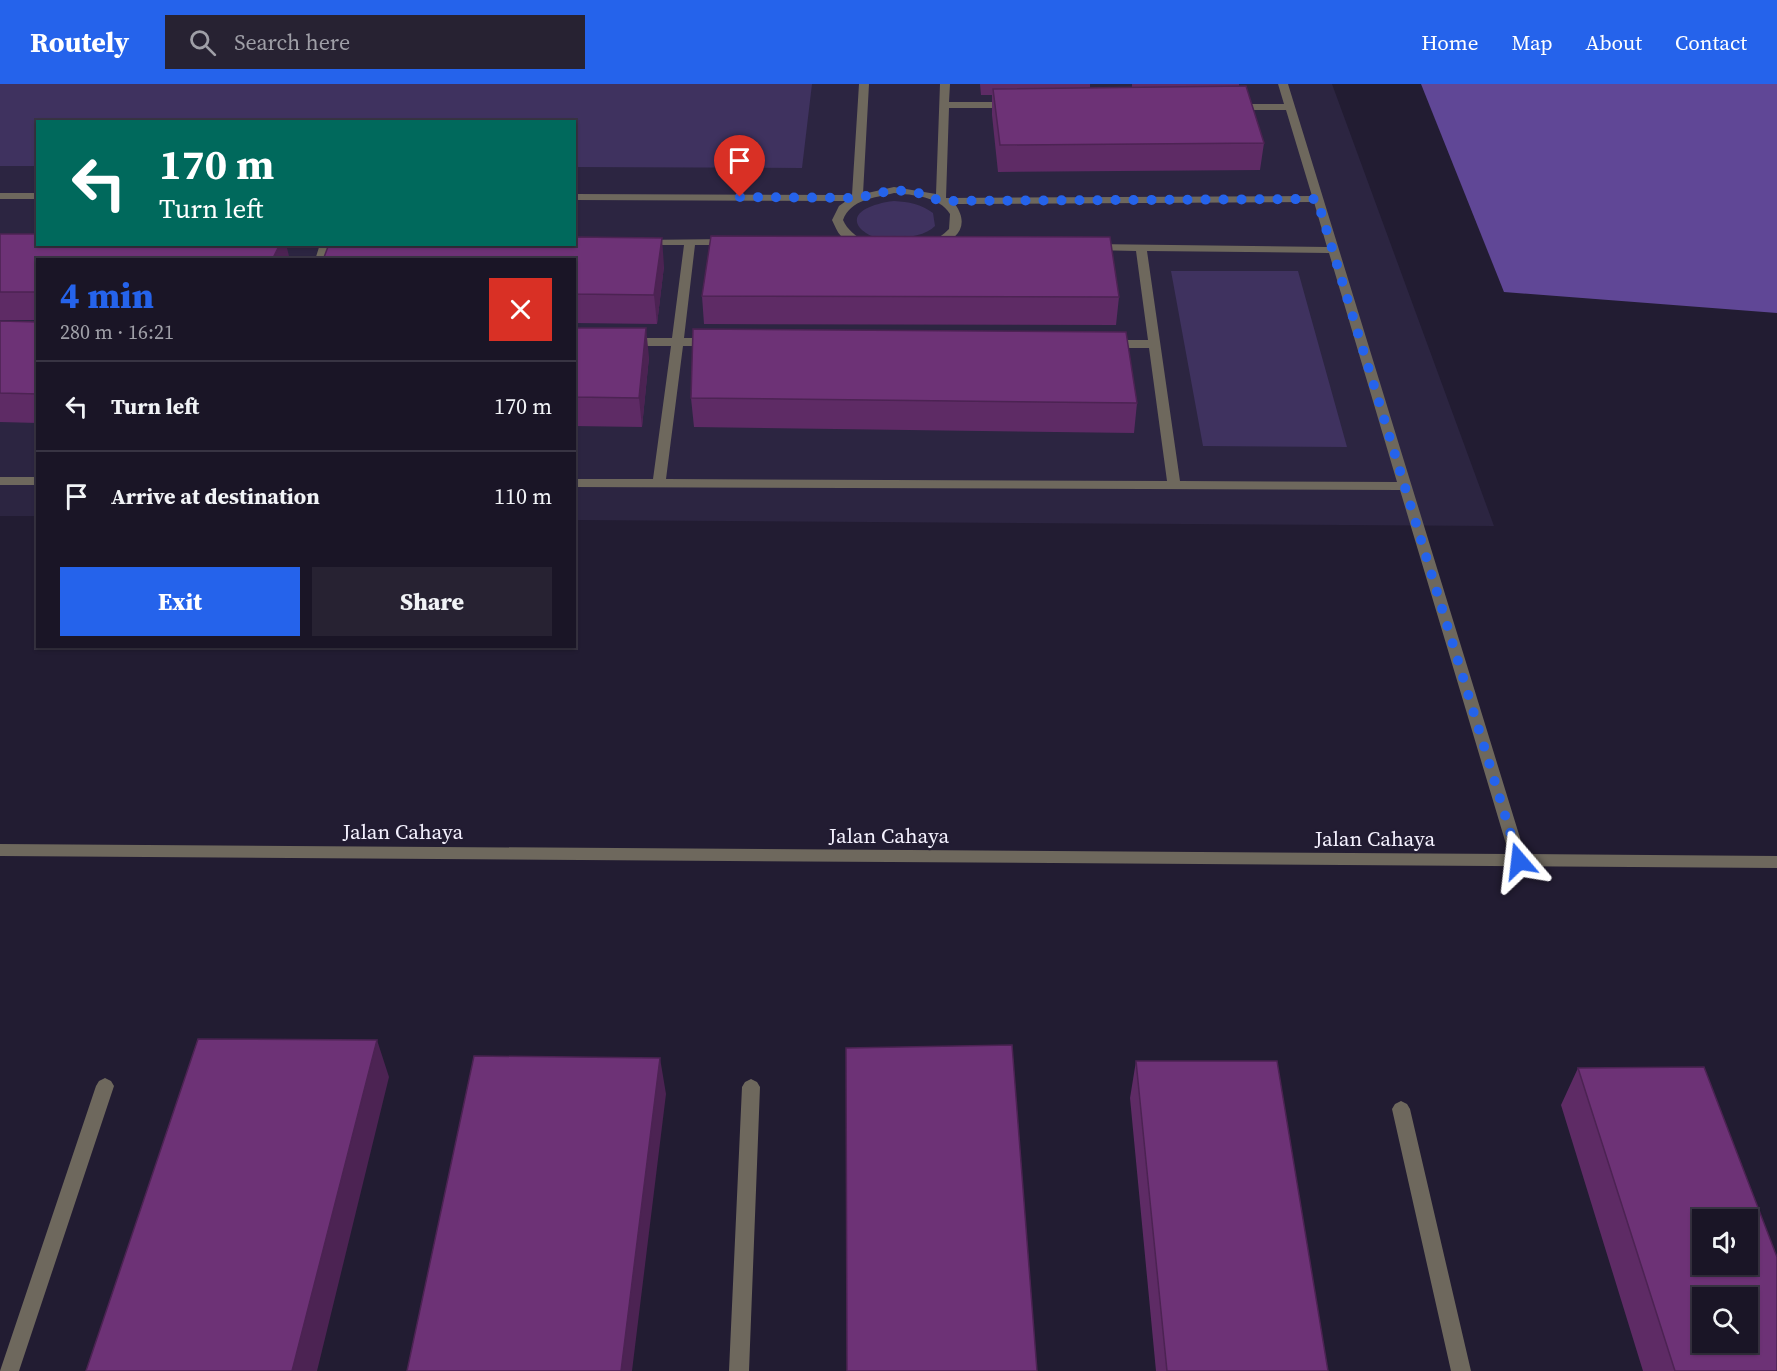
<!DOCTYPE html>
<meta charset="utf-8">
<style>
body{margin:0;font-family:"Source Serif 4",serif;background:#272232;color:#f1f3f6;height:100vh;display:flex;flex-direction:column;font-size:22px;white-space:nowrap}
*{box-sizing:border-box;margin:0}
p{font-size:20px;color:#9f9fa7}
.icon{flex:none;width:33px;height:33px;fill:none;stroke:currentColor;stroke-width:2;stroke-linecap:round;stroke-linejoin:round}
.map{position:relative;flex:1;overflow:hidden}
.details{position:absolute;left:36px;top:174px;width:540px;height:390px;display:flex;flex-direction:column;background:#1a1526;border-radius:0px;box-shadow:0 2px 4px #0004,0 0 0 2px #383443}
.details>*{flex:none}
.banner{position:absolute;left:36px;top:36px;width:540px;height:126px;border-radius:0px;box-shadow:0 2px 4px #0004,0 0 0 2px #383443;background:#00695c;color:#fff;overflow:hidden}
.controls{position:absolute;left:1692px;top:1125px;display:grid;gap:12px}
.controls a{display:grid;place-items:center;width:66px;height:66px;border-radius:0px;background:#1a1526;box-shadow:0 2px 4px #0004,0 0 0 2px #383443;font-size:30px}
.pin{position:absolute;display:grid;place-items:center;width:51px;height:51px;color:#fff;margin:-62px -26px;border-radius:50% 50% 50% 0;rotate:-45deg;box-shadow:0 0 6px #0007}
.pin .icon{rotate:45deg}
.me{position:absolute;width:66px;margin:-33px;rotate:343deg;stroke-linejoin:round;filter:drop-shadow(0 0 4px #0008)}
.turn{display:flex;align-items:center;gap:21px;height:126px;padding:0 24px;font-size:27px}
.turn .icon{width:78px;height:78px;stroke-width:2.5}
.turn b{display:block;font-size:42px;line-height:51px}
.round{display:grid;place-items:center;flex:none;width:63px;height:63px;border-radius:0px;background:#272232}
.summary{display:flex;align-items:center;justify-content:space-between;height:102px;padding:0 24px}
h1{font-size:36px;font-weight:800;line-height:45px;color:#2563eb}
.action{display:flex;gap:12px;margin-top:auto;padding:12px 24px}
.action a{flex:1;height:69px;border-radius:0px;background:#2563eb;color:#fff;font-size:24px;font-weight:800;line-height:69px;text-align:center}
.action a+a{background:#272232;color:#f1f3f6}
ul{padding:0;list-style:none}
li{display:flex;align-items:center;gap:18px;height:90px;padding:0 24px;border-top:2px solid #383443}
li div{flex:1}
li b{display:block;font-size:22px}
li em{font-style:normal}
header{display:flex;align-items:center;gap:36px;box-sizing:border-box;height:84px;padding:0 30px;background:#2563eb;color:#fff}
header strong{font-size:28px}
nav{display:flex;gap:33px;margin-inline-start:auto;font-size:21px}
.search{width:420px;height:54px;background:#272232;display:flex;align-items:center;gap:15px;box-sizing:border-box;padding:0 21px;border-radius:0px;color:#9f9fa7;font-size:22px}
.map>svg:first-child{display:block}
.built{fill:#2c2541;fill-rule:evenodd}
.green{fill:#3f325f}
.forest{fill:#604796}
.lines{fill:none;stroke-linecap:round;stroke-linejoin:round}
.minor{fill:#6e685d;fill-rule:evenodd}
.wall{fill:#5e2b65}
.shaded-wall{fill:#4c2353}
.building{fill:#6d3276;stroke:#4c2353;stroke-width:1.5;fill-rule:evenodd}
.route{stroke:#2563eb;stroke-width:10;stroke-dasharray:0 18}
.labels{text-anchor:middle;stroke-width:4.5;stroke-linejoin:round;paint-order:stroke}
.street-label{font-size:21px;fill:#f4f1fe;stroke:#221c32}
</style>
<header>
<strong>Routely</strong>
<div class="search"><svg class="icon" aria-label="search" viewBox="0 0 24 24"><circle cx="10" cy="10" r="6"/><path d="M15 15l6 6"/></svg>Search here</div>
<nav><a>Home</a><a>Map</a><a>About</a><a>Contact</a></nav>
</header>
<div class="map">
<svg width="1777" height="1287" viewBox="0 0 1777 1287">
<rect width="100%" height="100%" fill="#221c32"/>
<path class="built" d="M0 0H1332L1494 442 575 436 574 176H38L37 432H0ZM38 38H574V160H38Z"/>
<path class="green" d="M0 0H812L802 84 575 83 574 38H38L37 82H0Z
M894 117C909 118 921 120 933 129L935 142C923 155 889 156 872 152 868 151 863 147 860 144 846 126 882 118 894 117Z
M1171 187H1298L1347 363 1203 362Z"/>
<path class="forest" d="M1421 0H1777V229L1504 208Z"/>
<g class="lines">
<path class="minor" d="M859 0H869L863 110 894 103 936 110 940 0H950L949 18H1011L1016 21 1011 24H949L946 114 1312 112 1286 26H1233L1228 23 1233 20H1284L1278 0H1288L1525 770 1777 772V784L0 772V760L1509 770 1400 406 574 403V395H653L671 262H626L620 258 626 254H672L684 161H642L638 160V156L729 155 735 158 729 161H695L684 254H713L719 258 713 262H683L666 395 1167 397 1149 264H1109L1103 260 1109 256H1148L1136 167 1092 166 1086 163 1092 160 1327 163 1314 118 955 120C985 163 906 173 879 169 866 167 851 161 841 152 837 148 835 142 832 136L839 122 846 117 574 116V110L852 111ZM894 109C913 111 939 112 950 130L949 145C925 172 859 171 843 136 851 115 874 114 894 109ZM1147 167 1329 169 1397 398 1180 397Z
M0 109H38V115H0Z
M320 160H331L326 176H315Z
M0 393H38V401H0Z
M105 994 111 997 114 1002 19 1287H0L96 1002 99 997Z
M751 995 757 998 760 1003 749 1287H729L742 1003 745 998Z
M1401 1017 1407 1020 1410 1025 1471 1287H1451L1392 1025 1395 1020Z"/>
</g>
<path class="wall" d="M980 0H1090V4L1132 3V0H1239V2L1264 59 1260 86 998 88 992 31V11H981Z
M0 150 38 176V236H0Z
M574 176 664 182 657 240 574 239Z
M702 212 1119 213 1116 241 704 240Z
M0 237 38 238V339L0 338Z
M574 244 649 273 642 343 574 342Z
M691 314 1137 319 1134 349 694 343Z
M1136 977 1328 1287H1156L1130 1014Z
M1578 984 1777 1287H1643L1561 1021Z"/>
<path class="shaded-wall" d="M662 154 664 182 657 240 654 211Z
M280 160H286L290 176H272Z
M646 244 649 273 642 343 639 314Z
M377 956 389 993 317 1287H292Z
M660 974 666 1010 632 1287H621Z"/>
<path class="building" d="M1246 2 1264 59 1000 61 993 5Z
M0 150H38V160H280L272 176H38V208H0Z
M711 152 1110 153 1119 213 702 212Z
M574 153 662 154 654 211 574 210V176H323L329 160H574Z
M0 237 38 238V310L0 309Z
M574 244H646L639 314 574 313Z
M693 245 1126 248 1137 319 691 314Z
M198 955 377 956 292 1287H86Z
M1012 961 1037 1287H847L846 964Z
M474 972 660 974 621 1287H407Z
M1136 977H1277L1328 1287H1167Z
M1704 983 1777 1173V1287H1675L1578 984ZM1702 1136H1748V1180H1702ZM1702 1214H1748V1258H1702Z"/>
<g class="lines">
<path class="route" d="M740 113 857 114 894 106 915 108 941 117 1317 115 1519 777"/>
</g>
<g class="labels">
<g class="street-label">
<text x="403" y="755">Jalan Cahaya</text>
<text x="889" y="759">Jalan Cahaya</text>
<text x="1375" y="762">Jalan Cahaya</text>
</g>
</g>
</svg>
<div class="controls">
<a><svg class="icon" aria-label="sound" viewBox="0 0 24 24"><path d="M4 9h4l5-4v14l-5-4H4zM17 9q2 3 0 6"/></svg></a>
<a><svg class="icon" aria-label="search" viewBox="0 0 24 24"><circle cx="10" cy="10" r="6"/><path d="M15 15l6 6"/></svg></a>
</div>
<div class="pin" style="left:740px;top:113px;background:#d93025"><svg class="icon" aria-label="arrive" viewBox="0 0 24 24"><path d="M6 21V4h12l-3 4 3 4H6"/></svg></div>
<svg class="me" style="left:1519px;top:777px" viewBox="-20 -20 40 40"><path d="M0-17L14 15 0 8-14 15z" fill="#2563eb" stroke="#fff" stroke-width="4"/></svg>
<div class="banner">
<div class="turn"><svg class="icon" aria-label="left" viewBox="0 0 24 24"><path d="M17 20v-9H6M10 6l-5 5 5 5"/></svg><div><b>170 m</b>Turn left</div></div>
</div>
<section class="details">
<div class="summary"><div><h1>4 min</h1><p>280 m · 16:21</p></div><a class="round" style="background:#d93025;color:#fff"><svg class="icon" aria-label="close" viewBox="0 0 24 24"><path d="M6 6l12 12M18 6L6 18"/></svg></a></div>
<ul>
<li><svg class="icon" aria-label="left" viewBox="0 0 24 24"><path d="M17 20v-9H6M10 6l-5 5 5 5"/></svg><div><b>Turn left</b></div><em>170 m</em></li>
<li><svg class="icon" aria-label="arrive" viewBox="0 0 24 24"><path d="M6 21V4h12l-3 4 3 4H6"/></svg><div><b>Arrive at destination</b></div><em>110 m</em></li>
</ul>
<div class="action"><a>Exit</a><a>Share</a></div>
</section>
</div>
